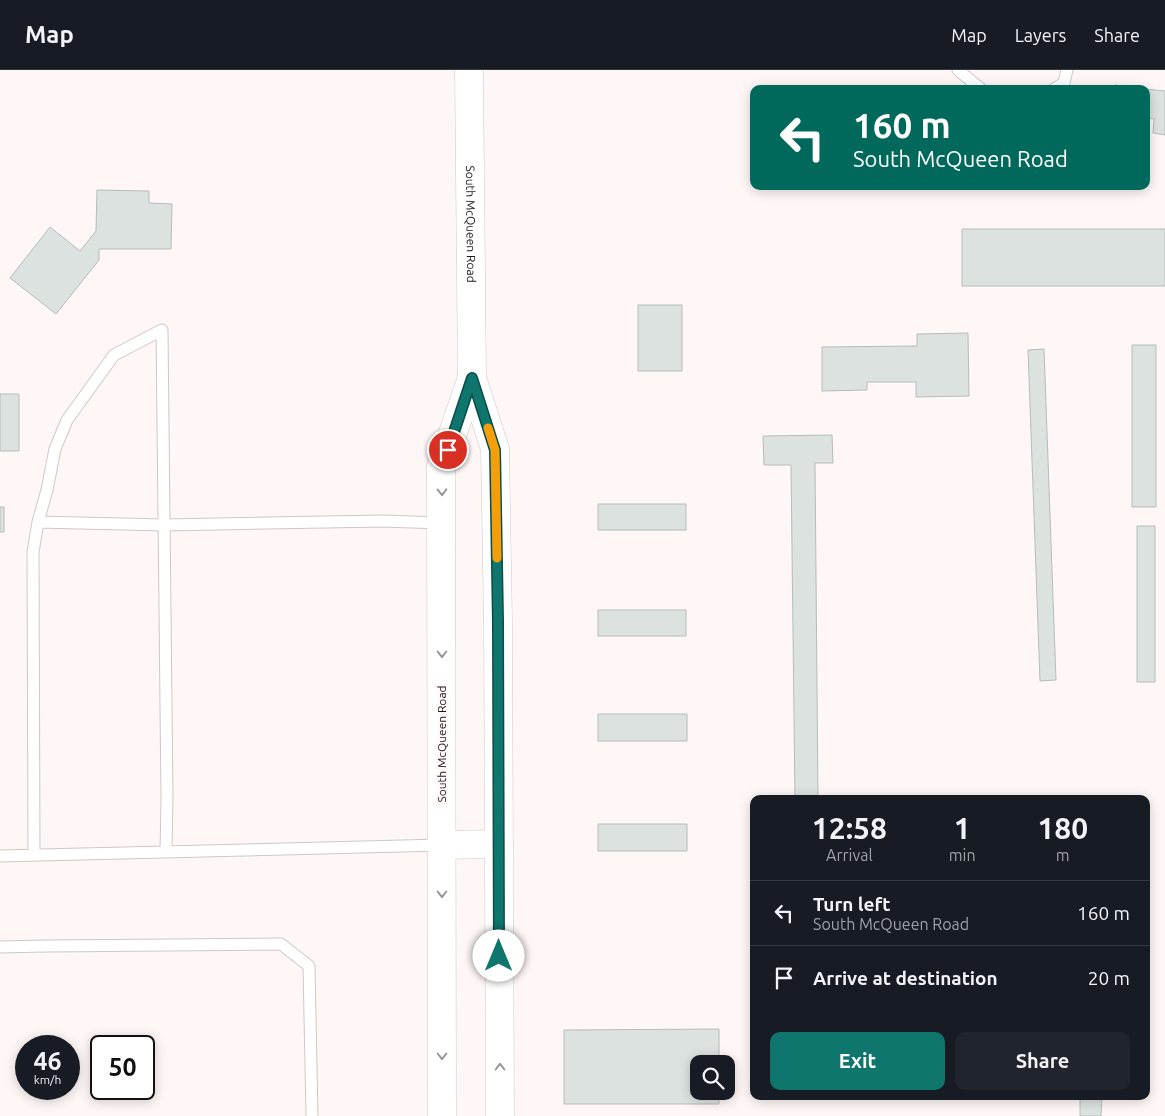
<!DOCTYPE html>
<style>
body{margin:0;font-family:Ubuntu,sans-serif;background:#20242c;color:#f1f3f6;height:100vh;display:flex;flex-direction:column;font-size:19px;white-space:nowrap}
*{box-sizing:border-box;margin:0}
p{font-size:16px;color:#9ea1a6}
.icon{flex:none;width:28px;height:28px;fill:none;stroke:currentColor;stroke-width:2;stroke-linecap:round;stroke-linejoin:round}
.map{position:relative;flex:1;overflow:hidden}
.drawer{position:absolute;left:750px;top:725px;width:400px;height:305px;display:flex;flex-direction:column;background:#171b24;border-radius:10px;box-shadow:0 2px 12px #0003}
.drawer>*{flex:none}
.hud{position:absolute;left:750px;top:15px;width:400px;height:105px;border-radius:10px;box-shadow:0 2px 12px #0003;background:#00695c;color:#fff;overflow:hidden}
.fabs{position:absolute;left:690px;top:985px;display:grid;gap:10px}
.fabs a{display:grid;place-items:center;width:45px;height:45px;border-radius:10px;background:#171b24;box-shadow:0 2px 12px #0003;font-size:25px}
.speed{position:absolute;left:15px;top:965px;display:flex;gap:10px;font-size:25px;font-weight:700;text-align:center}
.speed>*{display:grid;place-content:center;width:65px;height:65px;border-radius:50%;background:#171b24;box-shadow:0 2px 12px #0003;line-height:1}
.speed small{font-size:12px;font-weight:400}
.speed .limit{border:2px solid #111;border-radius:8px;background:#fff;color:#111}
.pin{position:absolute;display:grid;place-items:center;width:42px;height:42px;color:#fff;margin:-21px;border:2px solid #fff;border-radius:50%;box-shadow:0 1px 5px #0007}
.me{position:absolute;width:55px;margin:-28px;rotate:0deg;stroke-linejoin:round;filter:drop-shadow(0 0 4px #0008)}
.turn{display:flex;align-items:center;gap:18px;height:105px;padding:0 20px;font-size:22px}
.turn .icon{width:65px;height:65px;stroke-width:2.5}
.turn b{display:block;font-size:35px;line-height:42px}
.eta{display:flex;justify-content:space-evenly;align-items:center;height:85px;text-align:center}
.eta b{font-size:30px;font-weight:700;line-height:35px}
.button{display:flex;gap:10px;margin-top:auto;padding:10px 20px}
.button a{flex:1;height:58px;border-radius:10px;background:#0f766e;color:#fff;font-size:20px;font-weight:700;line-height:58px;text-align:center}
.button a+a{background:#20242c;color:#f1f3f6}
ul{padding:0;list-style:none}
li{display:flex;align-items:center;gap:15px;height:65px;padding:0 20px;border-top:1px solid #363941}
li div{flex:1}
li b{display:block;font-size:19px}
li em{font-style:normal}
header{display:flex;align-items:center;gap:30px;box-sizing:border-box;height:70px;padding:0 25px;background:#171b24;border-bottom:1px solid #363941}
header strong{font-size:24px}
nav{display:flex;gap:28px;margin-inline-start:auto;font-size:18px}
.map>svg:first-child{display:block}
.building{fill:#dce2e0;stroke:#b6bcba}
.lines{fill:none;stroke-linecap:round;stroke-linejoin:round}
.lane-casing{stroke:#cec8c7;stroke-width:13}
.secondary-casing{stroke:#cec8c7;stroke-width:29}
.lane{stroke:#fff;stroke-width:11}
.secondary{stroke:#fff;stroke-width:28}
.oneway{stroke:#989797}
.route-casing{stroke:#0a4d48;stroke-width:12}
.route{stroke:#0f766e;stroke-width:9}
.slow{stroke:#f59e0b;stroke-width:9}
.labels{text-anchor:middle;stroke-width:4.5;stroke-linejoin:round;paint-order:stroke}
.street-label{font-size:12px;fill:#191717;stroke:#fef7f6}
</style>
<header>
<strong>Map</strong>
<nav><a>Map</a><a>Layers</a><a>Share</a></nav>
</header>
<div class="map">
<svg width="1165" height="1046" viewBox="0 0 1165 1046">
<rect width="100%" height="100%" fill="#fef7f6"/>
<path class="building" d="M1115 15 1145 19H1115Z
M1146 19 1165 21V65L1153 63 1154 49 1146 48Z
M97 120 149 121V133L172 134 171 179H99V190L56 244 10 208 50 157 80 181 96 161Z
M962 159H1165V216H962Z
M638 235H682V301H638Z
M968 263 969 326 916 327V312H867V320L822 321V277L917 276V264Z
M1132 275H1156V437H1132Z
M1044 279 1056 610 1040 611 1028 280Z
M0 324H19V381H0Z
M832 365 833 393H815L818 729H795L791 395H764L763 366Z
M598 434H686V460H598Z
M0 437H4V462H0Z
M1137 456H1155V612H1137Z
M598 540H686V566H598Z
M598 644H687V671H598Z
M598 754H687V781H598Z
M719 959V994H699V1021H719V1034H564V960Z
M798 1026H822V1028H798Z
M1080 1026H1102L1101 1046H1080Z"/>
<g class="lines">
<defs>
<path id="lane" d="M958 0 981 19
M1054 19 1064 13 1067 0
M38 452 164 455 382 451 442 453
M34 785 33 482 38 452 47 420 55 379 67 350 114 285 162 260 167 728 166 782
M0 786 442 775
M0 877 47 876 281 874 309 896 312 1046"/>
<g id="secondary">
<path id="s1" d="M469 0 472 308 495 379 498 552 500 1046"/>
<path d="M442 775 499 774"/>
<path d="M442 1046 441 397 472 308"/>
</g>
</defs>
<use href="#lane" class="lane-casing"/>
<use href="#secondary" class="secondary-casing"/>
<use href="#lane" class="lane"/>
<use href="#secondary" class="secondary"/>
</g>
<defs><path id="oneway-chevron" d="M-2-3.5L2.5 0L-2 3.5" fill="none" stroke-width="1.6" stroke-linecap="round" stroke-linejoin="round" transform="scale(1.25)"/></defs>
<g class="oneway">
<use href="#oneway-chevron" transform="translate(442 422) rotate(89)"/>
<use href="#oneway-chevron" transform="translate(442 584) rotate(90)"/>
<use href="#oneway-chevron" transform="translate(442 824) rotate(90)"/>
<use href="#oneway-chevron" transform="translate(442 986) rotate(90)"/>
<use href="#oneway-chevron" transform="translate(500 997) rotate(-90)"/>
</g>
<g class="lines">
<defs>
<path id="route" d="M448 380 472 308 495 380 498 552 499 886"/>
</defs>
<use href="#route" class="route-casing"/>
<use href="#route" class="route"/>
<path class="slow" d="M488 358 495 380 497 488"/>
</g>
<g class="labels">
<g class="street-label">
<text dy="4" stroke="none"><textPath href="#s1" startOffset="154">South McQueen Road</textPath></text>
<text transform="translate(442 674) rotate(-90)" y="4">South McQueen Road</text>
</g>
</g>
</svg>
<div class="fabs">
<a><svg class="icon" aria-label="search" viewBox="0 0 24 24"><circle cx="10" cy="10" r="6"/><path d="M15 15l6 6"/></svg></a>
</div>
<div class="speed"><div>46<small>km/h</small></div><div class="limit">50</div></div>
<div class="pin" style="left:448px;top:380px;background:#d93025"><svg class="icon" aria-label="arrive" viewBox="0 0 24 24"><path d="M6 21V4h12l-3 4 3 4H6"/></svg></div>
<svg class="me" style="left:499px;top:886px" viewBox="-20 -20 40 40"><circle r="19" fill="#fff"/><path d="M0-13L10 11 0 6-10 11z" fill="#0f766e"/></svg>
<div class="hud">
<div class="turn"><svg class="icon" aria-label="left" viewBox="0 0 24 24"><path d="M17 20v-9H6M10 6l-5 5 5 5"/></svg><div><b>160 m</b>South McQueen Road</div></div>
</div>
<section class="drawer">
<div class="eta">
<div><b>12:58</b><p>Arrival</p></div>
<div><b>1</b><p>min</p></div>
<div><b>180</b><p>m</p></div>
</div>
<ul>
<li><svg class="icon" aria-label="left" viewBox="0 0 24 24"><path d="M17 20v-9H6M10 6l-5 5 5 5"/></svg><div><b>Turn left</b><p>South McQueen Road</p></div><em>160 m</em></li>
<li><svg class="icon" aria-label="arrive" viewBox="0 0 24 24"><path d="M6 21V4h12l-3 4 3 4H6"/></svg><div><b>Arrive at destination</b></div><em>20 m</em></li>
</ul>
<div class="button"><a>Exit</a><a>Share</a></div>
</section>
</div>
